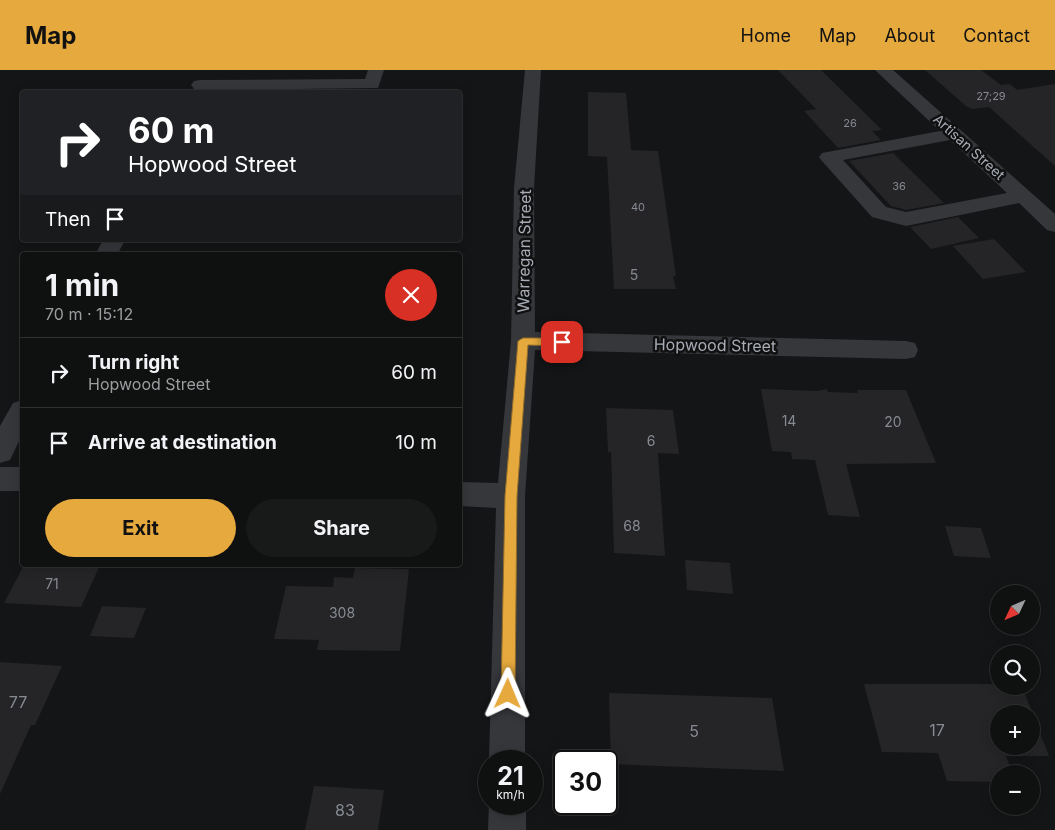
<!DOCTYPE html>
<meta charset="utf-8">
<style>
body{margin:0;font-family:Inter,sans-serif;background:#181919;color:#f1f3f6;height:100vh;display:flex;flex-direction:column;font-size:19px;white-space:nowrap}
*{box-sizing:border-box;margin:0}
p{font-size:16px;color:#9b9d9f}
.icon{flex:none;width:28px;height:28px;fill:none;stroke:currentColor;stroke-width:2;stroke-linecap:round;stroke-linejoin:round}
.map{position:relative;flex:1;overflow:hidden}
.side{position:absolute;left:20px;top:182px;width:442px;height:315px;display:flex;flex-direction:column;background:#0f1010;border-radius:5px;box-shadow:0 2px 12px #0003,0 0 0 1px #2f3030}
.side>*{flex:none}
.hud{position:absolute;left:20px;top:20px;width:442px;height:152px;border-radius:5px;box-shadow:0 2px 12px #0003,0 0 0 1px #2f3030;background:#202124;color:#fff;overflow:hidden}
.needle{width:32px;rotate:226deg}
.tools{position:absolute;left:990px;top:515px;display:grid;gap:10px}
.tools a{display:grid;place-items:center;width:50px;height:50px;border-radius:50%;background:#0f1010;box-shadow:0 2px 12px #0003,0 0 0 1px #2f3030;font-size:25px}
.speed{position:absolute;left:478px;top:680px;display:flex;gap:10px;font-size:25px;font-weight:700;text-align:center}
.speed>*{display:grid;place-content:center;width:65px;height:65px;border-radius:50%;background:#0f1010;box-shadow:0 2px 12px #0003,0 0 0 1px #2f3030;line-height:1}
.speed small{font-size:12px;font-weight:400}
.speed .limit{border:2px solid #111;border-radius:8px;background:#fff;color:#111}
.pin{position:absolute;display:grid;place-items:center;width:42px;height:42px;color:#fff;margin:-21px;border-radius:10px;box-shadow:0 2px 8px #0006}
.me{position:absolute;width:55px;margin:-28px;rotate:1deg;stroke-linejoin:round;filter:drop-shadow(0 0 4px #0008)}
.turn{display:flex;align-items:center;gap:18px;height:105px;padding:0 25px;font-size:22px}
.turn .icon{width:65px;height:65px;stroke-width:2.5}
.turn b{display:block;font-size:35px;line-height:42px}
.then{display:flex;align-items:center;height:48px;padding:0 25px;background:#0003;gap:10px;font-size:19px}
.round{display:grid;place-items:center;flex:none;width:52px;height:52px;border-radius:26px;background:#181919}
.head{display:flex;align-items:center;justify-content:space-between;height:85px;padding:0 25px}
h1{font-size:30px;font-weight:700;line-height:38px}
.action{display:flex;gap:10px;margin-top:auto;padding:10px 25px}
.action a{flex:1;height:58px;border-radius:30px;background:#e5a93e;color:#111;font-size:20px;font-weight:700;line-height:58px;text-align:center}
.action a+a{background:#181919;color:#f1f3f6}
ul{padding:0;list-style:none}
li{display:flex;align-items:center;gap:15px;height:70px;padding:0 25px;border-top:1px solid #2f3030}
li div{flex:1}
li b{display:block;font-size:19px}
li em{font-style:normal}
header{display:flex;align-items:center;gap:30px;box-sizing:border-box;height:70px;padding:0 25px;background:#e5a93e;color:#111}
header strong{font-size:24px}
nav{display:flex;gap:28px;margin-inline-start:auto;font-size:18px}
.map>svg:first-child{display:block}
.building{fill:#252527;fill-rule:evenodd}
.lines{fill:none;stroke-linecap:round;stroke-linejoin:round}
.minor{fill:#36373b;fill-rule:evenodd}
.route{fill:#e5a93e;stroke:#956e28}
.labels{text-anchor:middle;stroke-width:5;stroke-linejoin:round;paint-order:stroke}
.far-number-label{font-size:11px;fill:#868a92}
.far-street-label{font-size:14px;fill:#a7acb5;stroke:#101011}
.number-label{font-size:14px;fill:#868a92}
.street-label{font-size:16px;fill:#a7acb5;stroke:#101011}
.near-number-label{font-size:16px;fill:#868a92}
</style>
<header>
<strong>Map</strong>
<nav><a>Home</a><a>Map</a><a>About</a><a>Contact</a></nav>
</header>
<div class="map">
<svg width="1055" height="760" viewBox="0 0 1055 760">
<rect width="100%" height="100%" fill="#141516"/>
<path class="building" d="M778 0H821L882 60 872 61 881 70 838 78 804 41 816 39Z
M925 0H981L1001 15 1010 14 1017 20 1055 14V96L989 37 973 39 967 37Z
M588 22 626 23 631 80 658 81 676 206H673L676 219H614L607 87 588 86Z
M893 83 944 133 906 140 891 136 849 91Z
M958 147 979 168 931 179 910 157Z
M994 169 1026 202 983 209 953 176Z
M761 319 817 321 827 319 828 322 858 323 857 320H906L936 393 846 394 860 447 828 445 815 390 792 389 791 382 772 381Z
M606 338 673 340 679 384 658 383 665 486 614 483 611 382H608Z
M945 456 981 458 991 488 954 486Z
M685 490 730 493 733 524 687 520Z
M24 495H100L81 537 4 533Z
M355 498 409 499 400 581 317 580 319 570 274 569 286 516 333 517 334 507 353 508Z
M102 536 146 538 134 568 90 566Z
M0 592 62 596 35 655H31L0 724Z
M864 614H999V616H1022L1049 686H1006L1013 704H999V712L947 711 938 683 882 682ZM999 644H1031V676H999Z
M609 623 772 628 784 701 611 694Z
M314 716 384 720 378 760H305Z"/>
<g class="lines">
<path class="minor" d="M368 0H384L378 18 200 20 194 19 191 15 194 11 200 10 365 9Z
M525 0H541L534 118 535 262 906 271 915 273 918 280 915 287 906 289 535 280 525 426V691H489L496 438 460 436V412L498 413 511 271 514 118Z
M875 0H893L1055 144V162L1047 160 1019 133 906 156 872 147 822 91 819 87 822 83 940 61ZM950 70 1007 123 906 142 886 137 843 90Z
M103 170H125L117 185H95Z
M22 330V365L10 390 0 393V356L13 333Z
M0 397H22V421H0Z
M489 733 526 734V760H488Z"/>
</g>
<path class="route" d="M523 268H562L567 272 562 276 528 275 517 426 515 624 513 629 508 631 503 629 501 624 505 426 518 271Z"/>
<g class="labels">
<g class="far-number-label">
<text x="991" y="30">27;29</text>
<text x="850" y="57">26</text>
<text x="899" y="120">36</text>
<text x="638" y="141">40</text>
</g>
<g class="far-street-label">
<text transform="translate(969 77) rotate(42)" y="5">Artisan Street</text>
</g>
<g class="number-label">
<text x="634" y="210">5</text>
<text x="789" y="356">14</text>
<text x="893" y="357">20</text>
<text x="651" y="376">6</text>
<text x="632" y="461">68</text>
<text x="52" y="519">71</text>
<text x="342" y="548">308</text>
</g>
<g class="street-label">
<text transform="translate(524 181) rotate(-89)" y="6">Warregan Street</text>
<text transform="translate(715 275) rotate(1)" y="6">Hopwood Street</text>
</g>
<g class="near-number-label">
<text x="18" y="638">77</text>
<text x="937" y="666">17</text>
<text x="694" y="667">5</text>
<text x="345" y="746">83</text>
</g>
</g>
</svg>
<div class="tools">
<a><svg class="needle" viewBox="-14 -14 28 28"><path d="M0-13l5 13h-10z" fill="#e53935"/><path d="M0 13l5-13h-10z" fill="#9b9d9f"/></svg></a>
<a><svg class="icon" aria-label="search" viewBox="0 0 24 24"><circle cx="10" cy="10" r="6"/><path d="M15 15l6 6"/></svg></a>
<a>+</a>
<a>−</a>
</div>
<div class="speed"><div>21<small>km/h</small></div><div class="limit">30</div></div>
<div class="pin" style="left:562px;top:272px;background:#d93025"><svg class="icon" aria-label="arrive" viewBox="0 0 24 24"><path d="M6 21V4h12l-3 4 3 4H6"/></svg></div>
<svg class="me" style="left:508px;top:624px" viewBox="-20 -20 40 40"><path d="M0-17L14 15 0 8-14 15z" fill="#e5a93e" stroke="#fff" stroke-width="4"/></svg>
<div class="hud">
<div class="turn"><svg class="icon" aria-label="right" viewBox="0 0 24 24"><path d="M7 20v-9h11M14 6l5 5-5 5"/></svg><div><b>60 m</b>Hopwood Street</div></div>
<div class="then">Then<svg class="icon" aria-label="arrive" viewBox="0 0 24 24"><path d="M6 21V4h12l-3 4 3 4H6"/></svg></div>
</div>
<section class="side">
<div class="head"><div><h1>1 min</h1><p>70 m · 15:12</p></div><a class="round" style="background:#d93025;color:#fff"><svg class="icon" aria-label="close" viewBox="0 0 24 24"><path d="M6 6l12 12M18 6L6 18"/></svg></a></div>
<ul>
<li><svg class="icon" aria-label="right" viewBox="0 0 24 24"><path d="M7 20v-9h11M14 6l5 5-5 5"/></svg><div><b>Turn right</b><p>Hopwood Street</p></div><em>60 m</em></li>
<li><svg class="icon" aria-label="arrive" viewBox="0 0 24 24"><path d="M6 21V4h12l-3 4 3 4H6"/></svg><div><b>Arrive at destination</b></div><em>10 m</em></li>
</ul>
<div class="action"><a>Exit</a><a>Share</a></div>
</section>
</div>
